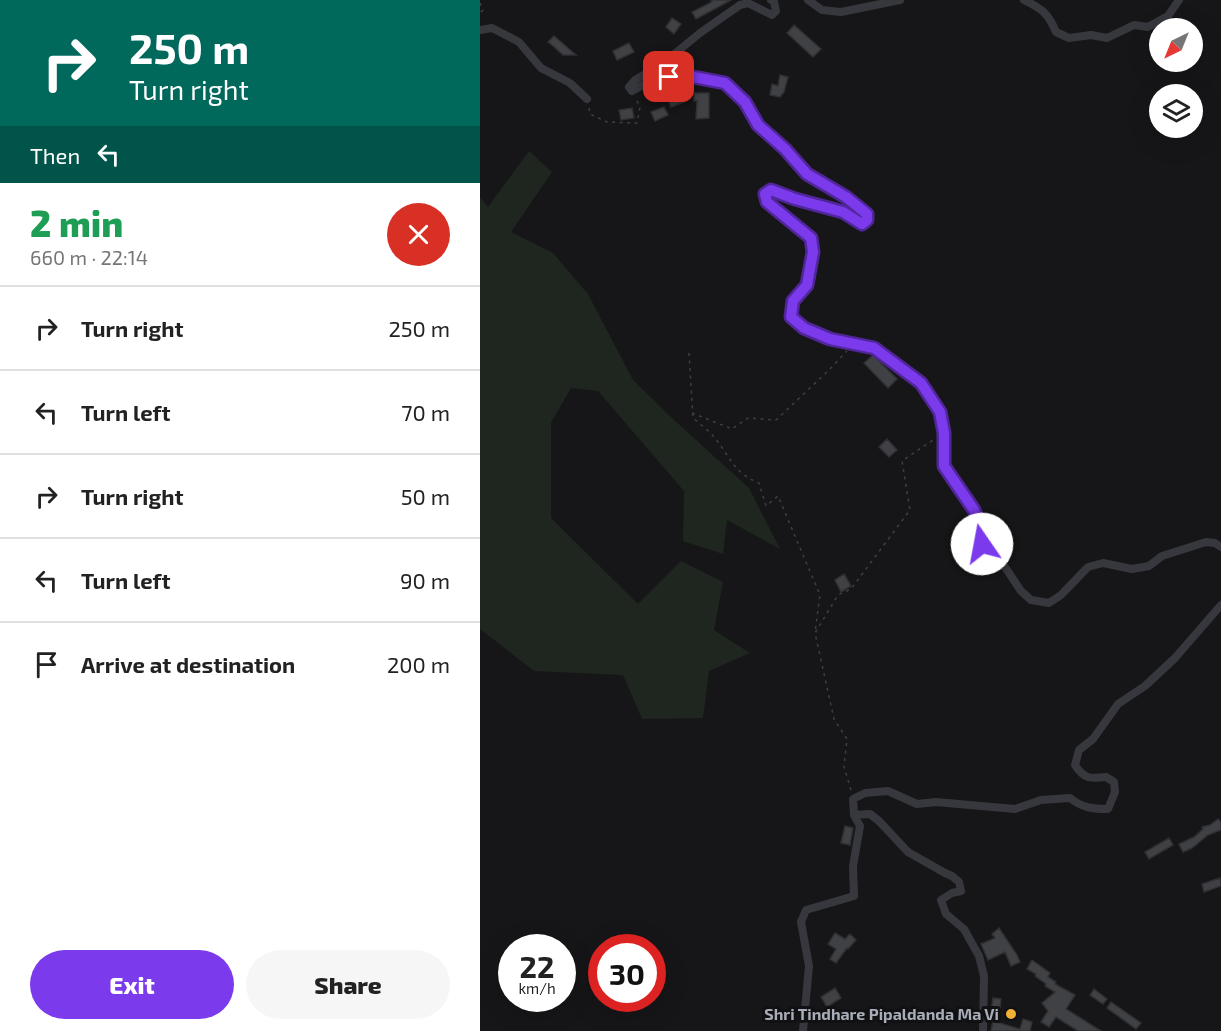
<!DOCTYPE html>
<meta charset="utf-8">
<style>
body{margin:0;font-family:"Exo 2",sans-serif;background:#f6f6f6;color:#222;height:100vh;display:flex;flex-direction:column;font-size:22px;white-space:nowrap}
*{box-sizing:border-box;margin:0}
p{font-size:20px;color:#767676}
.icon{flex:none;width:33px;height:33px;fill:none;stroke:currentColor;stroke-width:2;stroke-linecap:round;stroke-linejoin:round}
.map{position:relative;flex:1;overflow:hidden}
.details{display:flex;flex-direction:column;background:#fff;width:480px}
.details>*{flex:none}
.hud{background:#00695c;color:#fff;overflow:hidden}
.needle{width:39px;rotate:223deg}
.controls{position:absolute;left:669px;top:18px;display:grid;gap:12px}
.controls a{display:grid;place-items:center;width:54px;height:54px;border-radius:50%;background:#fff;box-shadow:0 6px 24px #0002;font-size:30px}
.speed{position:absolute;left:18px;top:934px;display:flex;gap:12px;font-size:30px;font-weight:700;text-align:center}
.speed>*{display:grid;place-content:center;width:78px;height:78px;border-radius:50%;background:#fff;box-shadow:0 6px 24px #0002;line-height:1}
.speed small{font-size:15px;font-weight:400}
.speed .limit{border:9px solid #d22;background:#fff;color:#111}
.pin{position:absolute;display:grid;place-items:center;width:51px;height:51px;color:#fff;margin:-26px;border-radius:12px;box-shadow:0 3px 9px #0006}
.me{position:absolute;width:66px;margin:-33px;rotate:348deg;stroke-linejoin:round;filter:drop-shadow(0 0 4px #0008)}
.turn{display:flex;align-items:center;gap:21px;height:126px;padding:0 30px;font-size:27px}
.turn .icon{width:78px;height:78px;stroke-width:2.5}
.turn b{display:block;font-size:42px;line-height:51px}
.then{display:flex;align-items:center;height:57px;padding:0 30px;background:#0003;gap:12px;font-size:22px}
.round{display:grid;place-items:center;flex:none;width:63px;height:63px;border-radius:32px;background:#f6f6f6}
.overview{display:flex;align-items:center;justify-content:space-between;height:102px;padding:0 30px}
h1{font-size:36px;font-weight:800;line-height:45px;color:#1e9e55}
.button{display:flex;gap:12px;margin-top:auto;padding:12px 30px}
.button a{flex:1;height:69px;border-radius:36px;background:#7c3aed;color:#fff;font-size:24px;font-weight:800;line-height:69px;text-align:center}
.button a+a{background:#f6f6f6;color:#222}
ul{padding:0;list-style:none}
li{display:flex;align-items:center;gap:18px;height:84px;padding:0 30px;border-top:2px solid #e0e0e0}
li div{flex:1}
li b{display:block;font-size:22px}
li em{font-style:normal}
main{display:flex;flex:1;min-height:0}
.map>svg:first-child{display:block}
.green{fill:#1e261f}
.building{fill:#404145;stroke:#303034;stroke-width:1.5}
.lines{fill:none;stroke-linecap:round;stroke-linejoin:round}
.path{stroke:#3d3f44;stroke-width:1.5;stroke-dasharray:3 4.5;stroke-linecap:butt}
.minor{stroke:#37383d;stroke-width:8}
.route-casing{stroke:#51269a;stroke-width:15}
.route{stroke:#7c3aed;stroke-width:10}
.poi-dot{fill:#f2b134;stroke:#111113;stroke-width:2}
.labels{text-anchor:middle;stroke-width:6;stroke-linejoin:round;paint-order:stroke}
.poi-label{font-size:16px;font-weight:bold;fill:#a8adb8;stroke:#111113;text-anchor:end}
</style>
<main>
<section class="details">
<div class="hud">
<div class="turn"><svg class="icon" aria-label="right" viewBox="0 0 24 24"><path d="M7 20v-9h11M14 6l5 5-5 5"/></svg><div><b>250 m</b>Turn right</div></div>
<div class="then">Then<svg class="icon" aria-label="left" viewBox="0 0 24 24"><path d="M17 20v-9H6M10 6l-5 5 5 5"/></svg></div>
</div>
<div class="overview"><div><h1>2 min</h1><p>660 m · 22:14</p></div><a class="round" style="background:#d93025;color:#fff"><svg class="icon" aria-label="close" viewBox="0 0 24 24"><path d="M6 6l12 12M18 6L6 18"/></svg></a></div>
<ul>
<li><svg class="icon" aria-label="right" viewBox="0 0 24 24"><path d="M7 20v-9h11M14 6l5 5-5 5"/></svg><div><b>Turn right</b></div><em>250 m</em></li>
<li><svg class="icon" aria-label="left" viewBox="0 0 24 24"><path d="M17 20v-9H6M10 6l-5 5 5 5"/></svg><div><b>Turn left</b></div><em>70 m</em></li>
<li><svg class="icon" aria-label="right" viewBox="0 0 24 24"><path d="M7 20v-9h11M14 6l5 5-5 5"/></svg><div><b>Turn right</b></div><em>50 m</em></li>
<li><svg class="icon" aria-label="left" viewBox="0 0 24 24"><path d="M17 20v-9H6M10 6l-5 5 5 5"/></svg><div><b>Turn left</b></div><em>90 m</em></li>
<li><svg class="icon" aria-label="arrive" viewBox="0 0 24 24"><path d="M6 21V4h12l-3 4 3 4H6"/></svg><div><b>Arrive at destination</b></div><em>200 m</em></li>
</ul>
<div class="button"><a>Exit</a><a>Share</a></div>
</section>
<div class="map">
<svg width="741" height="1031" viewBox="0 0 741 1031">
<rect width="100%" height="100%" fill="#161618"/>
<path class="green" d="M49 151 72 172 31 232 73 253 108 294 153 380 193 419 269 488 300 549 247 520 243 554 203 541 204 491 118 391 91 388 71 423V518L158 604 201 561 243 582 234 630 270 653 229 671 223 718 162 719 143 675 54 671 0 629V197L8 207Z"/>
<path class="building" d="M231 0H251L216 19 212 12 232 2Z
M192 18 201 24 194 34 186 27Z
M314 25 341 49 333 57 307 33Z
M74 36 96 55H83L72 45 68 42Z
M149 43 154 52 137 60 133 51Z
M300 75 308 77 304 92 300 97 290 95 292 84 298 86Z
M214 93H229V118L216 119 217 101H214Z
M201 94 204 102 191 107 188 99Z
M184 107 188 115 175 121 171 112Z
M152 108 154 118 141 120 139 110Z
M393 355 417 379 408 388 384 363Z
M407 439 417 450 409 457 399 447Z
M364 574 371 586 361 592 355 580Z
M738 819 741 822V830L728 835 712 848 703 852 699 844 714 837 723 829 722 827 730 825Z
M365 826 373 828 370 845 361 843Z
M689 838 693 845 669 859 665 852Z
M740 878 741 886 724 892 722 884Z
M519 928 537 955 540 962 531 966 525 952 508 960 501 944 515 938 512 934Z
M355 933 365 939 370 934 376 940 368 949 367 948 356 963 350 959 356 949 348 944Z
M552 960 570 973 568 977 576 982 575 984 595 995 586 1009 621 1031H598L576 1017 569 1027 561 1022 568 1011 562 1003 575 992 565 986 566 984 555 976 556 974 547 969Z
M355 988 361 998 347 1007 341 997Z
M614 989 627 999 623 1004 610 995Z
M513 998 521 999 519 1019 510 1018Z
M631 1002 661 1023 656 1029 627 1008Z
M543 1019 552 1022 550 1031H511L513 1021 540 1029Z"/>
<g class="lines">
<path class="path" d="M0 3 3 10 0 13
M109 108 110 114 127 122 157 123 160 107 156 99
M209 353 213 418C220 424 228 430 234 437 251 457 252 472 279 483L286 506 298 496 340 595 335 632
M212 413 252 429 268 418 296 420 347 372 367 351
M371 790 364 767 367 739 354 719 335 633 358 595 371 589 430 510 422 461 456 438"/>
<path class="minor" d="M291 0 294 2 296 11 292 15 268 3 260 5 220 33 181 65 155 80 149 87 152 91 174 79 203 75 245 83 265 101 278 125 305 149 327 174 366 197 387 214V220L382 224 363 212 315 199 291 190 285 194 287 202 331 238 333 252 327 285 313 301 311 317 324 328 350 339 394 348 441 383 460 412 464 433V466L494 510 500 525 502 544 508 553 525 567 541 591 551 600 569 603 581 595 608 567 623 563 652 569 669 566 682 556 726 542 735 543 741 547
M328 0 342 10 361 12 420 0
M544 0C562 9 568 13 576 32L589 38 611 35 627 38 654 25 668 27 688 16 699 0
M0 30 12 28 39 42 61 68 90 83 107 99
M374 815 390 814 399 821 428 852 465 873 472 876 479 882 481 891 472 893 461 900 466 914 484 929 499 956 504 976 503 1031
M323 1031 329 966 321 922 326 910 374 896 373 866 380 826 374 815 373 799 385 793 408 791 437 804 456 802 535 809 561 800 590 798C602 808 613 809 628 809L635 792 634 782 626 777C610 779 604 779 595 765L599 750 613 739 638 704 665 686 695 658 741 605"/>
</g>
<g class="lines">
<defs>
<path id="route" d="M189 77 203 75 245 83 265 102 278 125 305 149 327 174 366 197 387 214V220L382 224 363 212 315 199 291 190 285 194 287 202 331 238 333 252 327 285 313 301 311 317 324 328 350 339 394 348 441 383 460 412 464 433V466L494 510 500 525 502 544"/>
</defs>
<use href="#route" class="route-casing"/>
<use href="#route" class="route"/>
</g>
<circle class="poi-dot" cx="531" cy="1014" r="6"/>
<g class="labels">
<g class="poi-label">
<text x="519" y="1020">Shri Tindhare Pipaldanda Ma Vi</text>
</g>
</g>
</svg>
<div class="controls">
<a><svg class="needle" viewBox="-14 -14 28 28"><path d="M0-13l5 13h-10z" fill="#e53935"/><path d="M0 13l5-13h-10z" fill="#767676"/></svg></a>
<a><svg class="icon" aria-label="layers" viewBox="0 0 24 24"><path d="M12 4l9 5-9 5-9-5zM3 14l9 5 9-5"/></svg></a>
</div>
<div class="speed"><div>22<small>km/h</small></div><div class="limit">30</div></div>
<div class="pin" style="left:189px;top:77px;background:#d93025"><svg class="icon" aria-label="arrive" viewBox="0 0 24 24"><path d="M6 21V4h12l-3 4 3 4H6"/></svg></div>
<svg class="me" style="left:502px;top:544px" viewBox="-20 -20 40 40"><circle r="19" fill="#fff"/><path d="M0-13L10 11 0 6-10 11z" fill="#7c3aed"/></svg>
</div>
</main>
